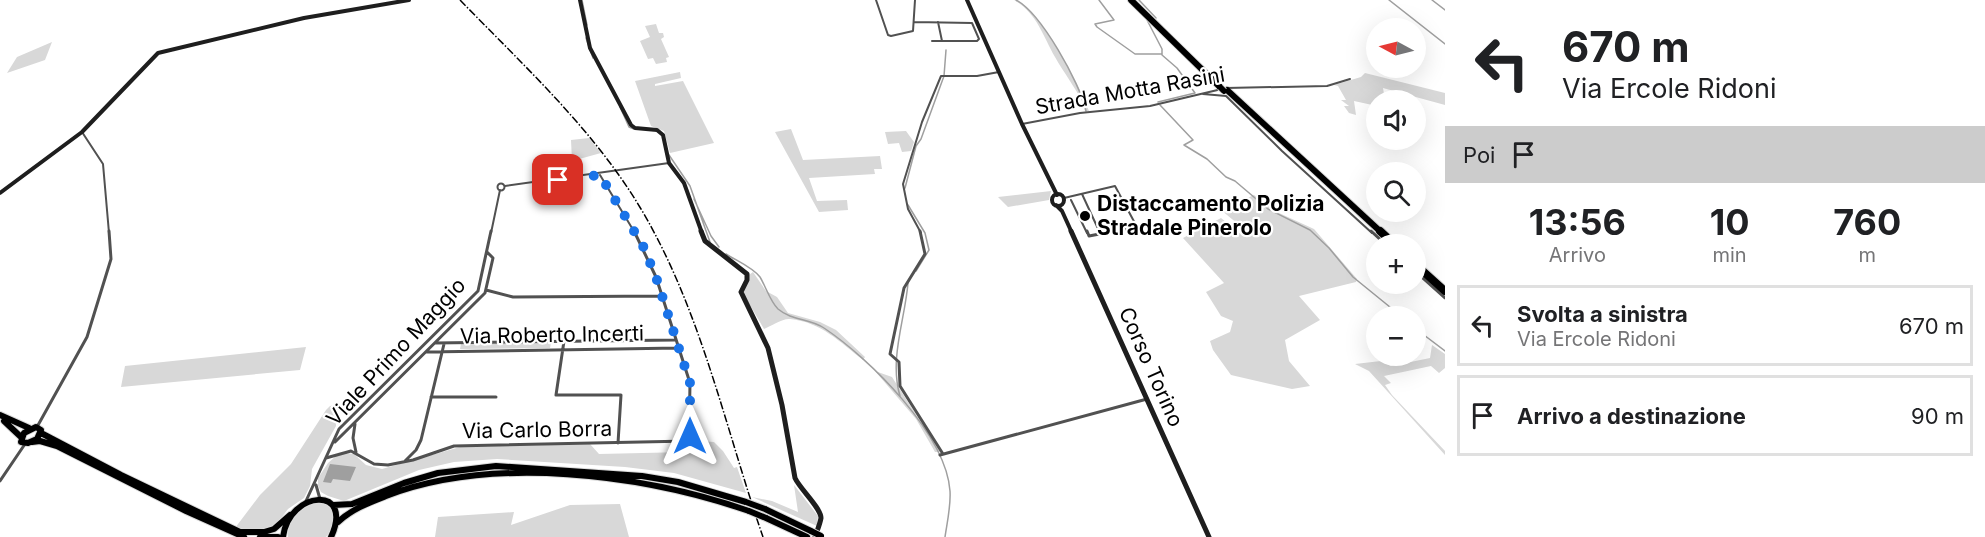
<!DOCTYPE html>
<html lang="it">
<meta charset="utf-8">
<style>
body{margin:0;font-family:Inter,sans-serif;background:#f2f2f2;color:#202124;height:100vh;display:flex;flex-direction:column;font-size:22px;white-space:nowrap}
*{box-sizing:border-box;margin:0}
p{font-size:20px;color:#757577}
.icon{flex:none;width:33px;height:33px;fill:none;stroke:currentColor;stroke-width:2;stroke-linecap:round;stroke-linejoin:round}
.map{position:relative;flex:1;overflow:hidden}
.side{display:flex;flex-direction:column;background:#fff;width:540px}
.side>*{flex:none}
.top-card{background:#fff;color:#202124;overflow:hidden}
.needle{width:39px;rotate:277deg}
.tools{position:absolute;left:1366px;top:18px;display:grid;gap:12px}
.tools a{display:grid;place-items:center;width:60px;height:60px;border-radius:50%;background:#fff;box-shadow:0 6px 24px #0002;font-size:30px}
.pin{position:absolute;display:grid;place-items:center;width:51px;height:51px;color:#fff;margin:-26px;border-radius:12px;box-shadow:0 3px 9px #0006}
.me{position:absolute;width:66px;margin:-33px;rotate:0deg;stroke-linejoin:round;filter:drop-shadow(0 0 4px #0008)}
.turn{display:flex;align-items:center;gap:21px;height:126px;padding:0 18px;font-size:27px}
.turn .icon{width:78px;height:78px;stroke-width:2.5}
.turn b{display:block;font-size:42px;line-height:51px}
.then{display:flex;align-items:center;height:57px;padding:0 18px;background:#0003;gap:12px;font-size:22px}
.eta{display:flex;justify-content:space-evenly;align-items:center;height:102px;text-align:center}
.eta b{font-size:36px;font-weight:700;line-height:42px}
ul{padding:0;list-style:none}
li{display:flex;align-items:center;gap:18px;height:81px;margin:0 12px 9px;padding:0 6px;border:3px solid #e0e0e0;border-radius:0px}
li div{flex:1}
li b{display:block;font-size:22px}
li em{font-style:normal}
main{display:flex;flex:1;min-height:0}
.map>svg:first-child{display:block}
.green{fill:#d8d8d8}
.water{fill:#9f9f9f}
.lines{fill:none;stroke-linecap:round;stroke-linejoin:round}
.stream{stroke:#9f9f9f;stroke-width:1.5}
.primary-casing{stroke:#dbdbdb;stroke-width:8}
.highway-far1-casing{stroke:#dbdbdb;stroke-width:8}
.highway-casing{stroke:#dbdbdb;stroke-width:10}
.street-far1{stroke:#515151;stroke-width:2}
.street{stroke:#515151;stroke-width:3}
.secondary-far1{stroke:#1e1e1e;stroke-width:4}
.secondary{stroke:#1e1e1e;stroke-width:5}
.primary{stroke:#000;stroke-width:6}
.highway-far1{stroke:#000;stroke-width:6}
.highway{stroke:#000;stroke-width:8}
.rail{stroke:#000;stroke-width:1.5;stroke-dasharray:8 2 1.5 2;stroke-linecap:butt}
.primary-bridge-casing{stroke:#dbdbdb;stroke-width:8;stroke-linecap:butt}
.highway-bridge-casing{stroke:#dbdbdb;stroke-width:8;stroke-linecap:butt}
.primary-bridge{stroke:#000;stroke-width:6}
.highway-bridge{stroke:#000;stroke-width:6}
.route{stroke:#1a73e8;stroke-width:10;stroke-dasharray:0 18}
.poi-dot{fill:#000;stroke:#fff;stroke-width:2}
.labels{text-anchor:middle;stroke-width:4.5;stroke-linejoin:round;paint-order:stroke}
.street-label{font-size:21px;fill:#000;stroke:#fff}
.poi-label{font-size:21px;font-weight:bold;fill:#000;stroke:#fff;text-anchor:start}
</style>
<main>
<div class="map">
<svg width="1445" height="537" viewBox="0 0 1445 537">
<rect width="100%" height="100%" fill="#fff"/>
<path class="green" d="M1014 0C1036 4 1082 88 1089 111H1085L1083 103C1075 87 1064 73 1055 57 1043 36 1037 13 1014 0Z
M656 24 659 33H663L664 37 661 39 669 57 666 58 667 62 656 64 653 58 648 59 640 41 650 37 645 26Z
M52 42 45 60 7 73 17 57Z
M680 72 681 78 655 84V86L683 81 714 143 670 153 664 131 651 126 635 81Z
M1365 73 1445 93V105L1383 88 1385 100H1377V106L1354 101 1356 115 1349 113 1344 106H1349L1341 100H1346L1338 86 1334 85 1361 77Z
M791 129 803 160 880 156 882 169H874L875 174 809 178 817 201 847 200 848 210 819 212 775 132Z
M906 131 914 142 911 151 902 152 899 143 888 144 885 132Z
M589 138 601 153 572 161 571 140Z
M1051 191 1049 200 1008 207 998 197Z
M1254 195 1279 213 1314 229 1357 279 1356 282 1299 296 1320 320 1285 340 1289 361 1310 386 1292 389 1231 375 1213 350 1210 341 1230 332 1233 321 1221 316 1206 292 1224 283 1183 238 1221 218 1243 236 1250 234 1221 210Z
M753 272 766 291 777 297 788 313 820 322 836 330 865 357 863 360C840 342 821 322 790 319 783 318 771 326 764 329L743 293 749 275Z
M551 343 550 348 460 349 461 344Z
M1432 345 1445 354V368L1439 373 1431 366 1384 376 1391 383 1385 385 1392 395 1445 451V455L1369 371 1355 364 1381 361 1391 366 1430 358Z
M306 347 300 370 121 387 125 366Z
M875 371 892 377 940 452H935L916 419Z
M336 405V426L312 469 310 486 304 498 288 509 276 525 258 531H243L235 528 260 495 291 464 326 410 330 406Z
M692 429 697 430V441L714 442 723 451 734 468 737 467 746 493 674 473 625 467 497 459 454 462 419 470 344 501 328 496 321 492 318 486V478L328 463 336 456 346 453 354 454 366 465 382 469 460 447 590 444 599 454 686 452 691 449Z
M794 485 818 516 817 526 752 497 772 501 798 512Z
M319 502C338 506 337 524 326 537H288C287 516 301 507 319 502Z
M620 504 629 537H435L438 517 514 512 511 525 570 505Z"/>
<path class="water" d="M330 464 356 467 350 481 333 479 331 483 323 482Z"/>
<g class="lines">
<path class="stream" d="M582 0 587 25
M1016 0C1041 13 1080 83 1086 111
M1099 0 1114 20 1095 24 1097 27 1135 54H1161
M1139 0 1156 18
M1389 0 1445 44
M1432 0 1445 10
M1147 20 1162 49V55L1177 68 1195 93 1158 102
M586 38 593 58
M1160 105 1193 140 1184 145 1207 159 1226 177 1235 181 1268 209 1310 230 1329 248 1353 277 1401 316
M620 107 629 127 634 129
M669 155 690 186 710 242
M905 188 916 146 921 139 944 76 946 50
M694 199 711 236 719 247
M908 205 925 233 929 250 916 271
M726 254C737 261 752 267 760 277 766 287 770 301 778 309 792 321 810 318 824 328 869 358 946 434 950 491 951 506 947 523 945 537
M1416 329 1445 351
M900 396C889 359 905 320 908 283"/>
<defs>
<path id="primary" d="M0 415 29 428
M4 421 21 437
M36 427 41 430 37 439 28 443 21 442 24 433Z
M41 433 121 475 240 532H264L274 529 290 515
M32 442 40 441 57 446 186 511 244 537
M334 505 352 504 404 483 438 473 496 466 642 476 678 482 746 502
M765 509 811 531
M766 518 807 537
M338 522C352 509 368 503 386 496 493 455 642 474 749 511
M260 537H278
M283 537C289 490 355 485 331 537"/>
<path id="highway-far1" d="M1131 0 1220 87
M1227 90 1382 233"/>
<path id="highway" d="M1380 231 1394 244
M1416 265 1445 291"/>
</defs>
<use href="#primary" class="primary-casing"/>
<use href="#highway-far1" class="highway-far1-casing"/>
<use href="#highway" class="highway-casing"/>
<path class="street-far1" d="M876 0 888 35 891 36 913 31 915 0
M914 22 972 23
M938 22 942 41H977L979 39 972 23
M932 41H942
M1203 94 1226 96 1282 151 1372 233
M1022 124 1080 113 1150 106 1226 88 1327 86 1350 79
M82 132 103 164 109 233
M600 175 635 233
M497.5 187a3.5 3.5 0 1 1 7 0a3.5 3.5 0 1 1-7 0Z
M505 186 669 163
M1082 194 1100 233
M1064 198 1115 186 1137 227 1107 233
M1071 200 1087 233
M491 233 500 190
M921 233 908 209 903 184 922 122 941 76H977L999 72"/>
<path class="street" d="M920 231 925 254 904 288 890 354 899 362 900 386 943 454
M1087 231 1089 236 1115 231
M1100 231 1101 234
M1371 231 1385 244
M1416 272 1445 298
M486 290 513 297 662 296
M564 341 556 395H621L618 443
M435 343 675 340
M426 352 678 348
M431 397H496
M355 424 353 438 356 452
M37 427 87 337 111 259 109 231
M335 442 485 293 493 258 487 252
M940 455 1147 399
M326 458 351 451 374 464 388 465 413 460 454 446 689 441 690 383 656 277 634 231
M405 461 416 450 421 440 444 344
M0 481 25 444
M316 485 320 499
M306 501 339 429 478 291 491 231"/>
<path class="secondary-far1" d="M580 0 590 48 631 125 635 128 657 130 663 135 669 163 684 183 702 233
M967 0 1022 124 1057 195
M0 193 82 132 158 53 304 18 409 0
M1052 200a6 6 0 1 1 12 0a6 6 0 1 1-12 0Z
M1056 205 1062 211 1072 233"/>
<path class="secondary" d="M701 231 705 241 747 274V280L741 292 768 348 782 405 795 478C800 489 821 508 821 518 820 524 817 531 815 537
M1071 231 1209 537"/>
<use href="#primary" class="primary"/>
<use href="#highway-far1" class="highway-far1"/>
<use href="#highway" class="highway"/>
<path class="rail" d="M460 0C524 66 594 130 641 209 701 310 725 427 763 537"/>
<defs>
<path id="primary-bridge" d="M746 502 765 509
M749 511 766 518
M811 531 821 536"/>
<path id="highway-bridge" d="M1220 87 1224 91"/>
</defs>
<use href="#primary-bridge" class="primary-bridge-casing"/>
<use href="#highway-bridge" class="highway-bridge-casing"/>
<use href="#primary-bridge" class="primary-bridge"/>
<use href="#highway-bridge" class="highway-bridge"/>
</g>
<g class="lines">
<path class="route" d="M558 180 600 175 643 246 656 277 690 383V436"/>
</g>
<circle class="poi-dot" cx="1085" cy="216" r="6"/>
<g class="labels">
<g class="street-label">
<text transform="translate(1130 91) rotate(-10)" y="7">Strada Motta Rasini</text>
<text transform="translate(552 335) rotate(-1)" y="7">Via Roberto Incerti</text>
<text transform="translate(396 352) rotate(-47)" y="7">Viale Primo Maggio</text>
<text transform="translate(1151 367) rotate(66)" y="7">Corso Torino</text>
<text transform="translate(537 430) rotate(-1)" y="7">Via Carlo Borra</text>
</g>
<g class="poi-label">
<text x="1097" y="211">Distaccamento Polizia<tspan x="1097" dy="24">Stradale Pinerolo</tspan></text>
</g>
</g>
</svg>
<div class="tools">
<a><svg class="needle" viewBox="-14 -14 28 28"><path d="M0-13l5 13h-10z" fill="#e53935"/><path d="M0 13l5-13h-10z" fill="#757577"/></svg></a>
<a><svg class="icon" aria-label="sound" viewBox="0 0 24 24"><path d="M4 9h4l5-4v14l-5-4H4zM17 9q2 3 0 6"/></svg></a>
<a><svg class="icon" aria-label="search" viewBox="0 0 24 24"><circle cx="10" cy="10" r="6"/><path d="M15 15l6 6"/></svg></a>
<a>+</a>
<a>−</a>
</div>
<div class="pin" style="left:558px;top:180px;background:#d93025"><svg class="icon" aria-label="arrive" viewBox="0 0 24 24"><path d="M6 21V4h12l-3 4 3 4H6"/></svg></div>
<svg class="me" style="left:690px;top:436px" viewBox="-20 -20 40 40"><path d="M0-17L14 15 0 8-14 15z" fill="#1a73e8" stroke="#fff" stroke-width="4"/></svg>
</div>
<section class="side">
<div class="top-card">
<div class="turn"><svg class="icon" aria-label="left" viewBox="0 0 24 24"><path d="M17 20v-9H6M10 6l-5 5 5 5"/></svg><div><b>670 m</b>Via Ercole Ridoni</div></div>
<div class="then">Poi<svg class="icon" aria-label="arrive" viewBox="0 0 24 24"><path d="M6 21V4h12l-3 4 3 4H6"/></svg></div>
</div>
<div class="eta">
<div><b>13:56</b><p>Arrivo</p></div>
<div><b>10</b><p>min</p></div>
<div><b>760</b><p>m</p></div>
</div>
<ul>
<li><svg class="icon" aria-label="left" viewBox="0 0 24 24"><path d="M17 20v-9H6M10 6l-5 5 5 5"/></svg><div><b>Svolta a sinistra</b><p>Via Ercole Ridoni</p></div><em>670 m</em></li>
<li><svg class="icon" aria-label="arrive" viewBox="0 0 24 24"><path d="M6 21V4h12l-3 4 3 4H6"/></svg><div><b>Arrivo a destinazione</b></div><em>90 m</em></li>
</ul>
</section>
</main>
